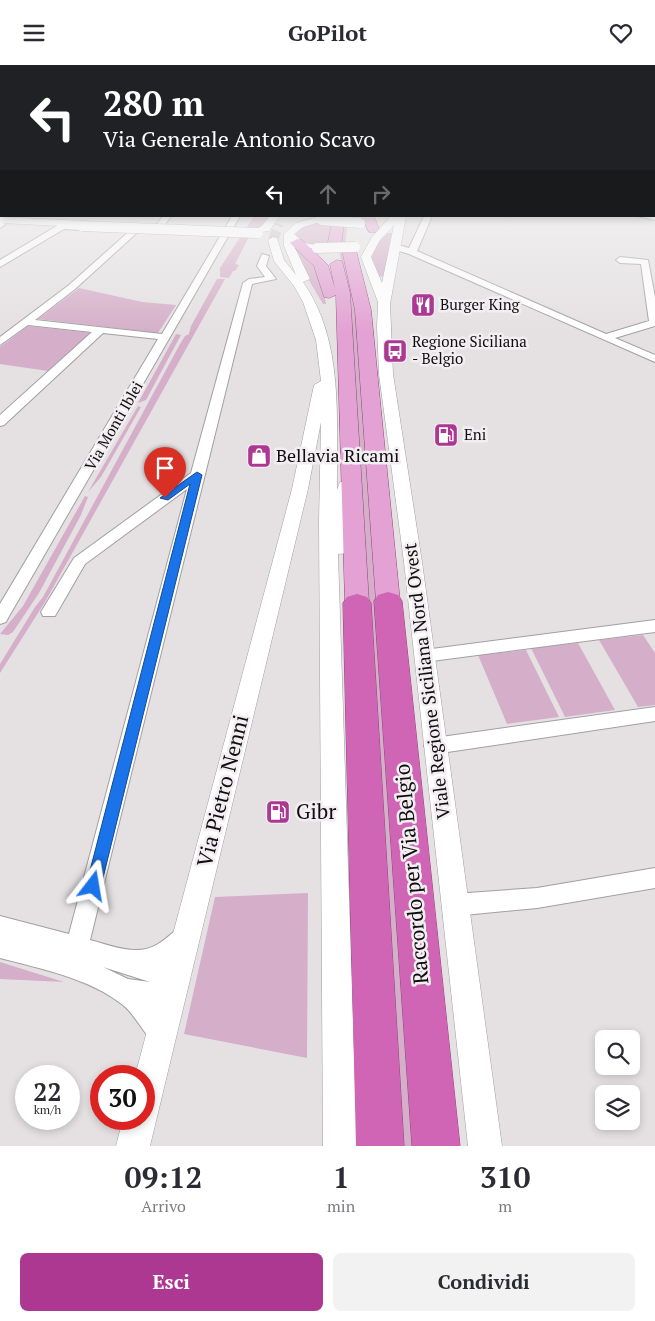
<!DOCTYPE html>
<html lang="it">
<style>
body{margin:0;font-family:"PT Serif",serif;background:#f2f2f3;color:#2b2b33;height:100vh;display:flex;flex-direction:column;font-size:19px;white-space:nowrap}
*{box-sizing:border-box;margin:0}
p{font-size:16px;color:#7c7c81}
.icon{flex:none;width:28px;height:28px;fill:none;stroke:currentColor;stroke-width:2;stroke-linecap:round;stroke-linejoin:round}
.map{position:relative;height:1081px;overflow:hidden}
.drawer{display:flex;flex-direction:column;background:#fff;flex:1}
.drawer>*{flex:none}
.hud{position:absolute;left:0px;top:0px;width:655px;height:152px;box-shadow:0 2px 8px #0003;background:#202124;color:#fff;overflow:hidden}
.tools{position:absolute;left:595px;top:965px;display:grid;gap:10px}
.tools a{display:grid;place-items:center;width:45px;height:45px;border-radius:8px;background:#fff;box-shadow:0 2px 8px #0003;font-size:25px}
.speed{position:absolute;left:15px;top:1000px;display:flex;gap:10px;font-size:25px;font-weight:700;text-align:center}
.speed>*{display:grid;place-content:center;width:65px;height:65px;border-radius:50%;background:#fff;box-shadow:0 2px 8px #0003;line-height:1}
.speed small{font-size:12px;font-weight:400}
.speed .limit{border:8px solid #d22;background:#fff;color:#111}
.pin{position:absolute;display:grid;place-items:center;width:42px;height:42px;color:#fff;margin:-51px -21px;border-radius:50% 50% 50% 0;rotate:-45deg;box-shadow:0 0 5px #0007}
.pin .icon{rotate:45deg}
.me{position:absolute;width:55px;margin:-28px;rotate:14deg;stroke-linejoin:round;filter:drop-shadow(0 0 4px #0008)}
.turn{display:flex;align-items:center;gap:18px;height:105px;padding:0 20px;font-size:22px}
.turn .icon{width:65px;height:65px;stroke-width:2.5}
.turn b{display:block;font-size:35px;line-height:42px}
.lanes{display:flex;align-items:center;height:48px;padding:0 20px;background:#0003;justify-content:center;gap:25px;direction:ltr}
.lanes .off{opacity:.35}
.eta{display:flex;justify-content:space-evenly;align-items:center;height:85px;text-align:center}
.eta b{font-size:30px;font-weight:700;line-height:35px}
.primary-button{display:flex;gap:10px;margin-top:auto;padding:10px 20px}
.primary-button a{flex:1;height:58px;border-radius:8px;background:#ac3892;color:#fff;font-size:20px;font-weight:700;line-height:58px;text-align:center}
.primary-button a+a{background:#f2f2f3;color:#2b2b33}
header{display:flex;justify-content:space-between;align-items:center;height:65px;padding:0 20px;background:#fff;font-size:22px;font-weight:700}
.map>svg:first-child{display:block}
.green{fill:#d5afc9}
.lines{fill:none;stroke-linecap:round;stroke-linejoin:round}
.tertiary-tunnel{stroke:#c5c1c3;stroke-width:10;stroke-dasharray:10 5;stroke-linecap:butt}
.minor-casing{stroke:#a29fa1;stroke-width:2}
.tertiary-casing{stroke:#a29fa1;stroke-width:1}
.primary-casing{stroke:#8c467b;stroke-width:1}
.motorway-casing{stroke:#8c467b;stroke-width:1}
.minor{fill:#fff;fill-rule:evenodd}
.tertiary{fill:#fff;fill-rule:evenodd}
.primary{fill:#e3a2d3;fill-rule:evenodd}
.motorway{fill:#d064b5;fill-rule:evenodd}
.tertiary-bridge-casing{stroke:#a29fa1;stroke-width:11;stroke-linecap:butt}
.tertiary-bridge{stroke:#fff;stroke-width:10}
.route{fill:#1a73e8;stroke:#114b97}
.labels{text-anchor:middle;stroke-width:5;stroke-linejoin:round;paint-order:stroke}
.far-poi-label{font-size:15px;fill:#0f0e0e;stroke:#f2eef1;text-anchor:start}
.far-street-label{font-size:15px;fill:#0f0e0e;stroke:#f2eef1}
.poi-label{font-size:18px;fill:#0f0e0e;stroke:#f2eef1;text-anchor:start}
.street-label{font-size:18px;fill:#0f0e0e;stroke:#f2eef1}
.near-street-label{font-size:21px;fill:#0f0e0e;stroke:#f2eef1}
.near-poi-label{font-size:21px;fill:#0f0e0e;stroke:#f2eef1;text-anchor:start}
</style>
<header><svg class="icon" aria-label="menu" viewBox="0 0 24 24"><path d="M4 6h16M4 12h16M4 18h16"/></svg>GoPilot<svg class="icon" aria-label="heart" viewBox="0 0 24 24"><path d="M12 20l-8-8c-3-5 5-10 8-4 3-6 11-1 8 4z"/></svg></header>
<div class="map">
<svg width="655" height="1081" viewBox="0 0 655 1081">
<rect width="100%" height="100%" fill="#e5e1e3"/>
<path class="green" d="M254 151H270L261 163 253 164 235 199 239 200 235 206H233L229 213 220 212V203Z
M346 151H352C340 175 348 196 354 221L421 1081H400L348 225 339 186Z
M332 157 327 182 306 178 295 171 300 162 315 158Z
M387 168H392L384 212 378 211 369 192 373 183Z
M293 181 310 191 323 219 326 239H323L301 202Z
M217 214H225L45 537 0 608V599L35 542 43 532 180 279 185 271 189 269 191 261Z
M79 223 142 237 176 240 158 268 38 254Z
M28 261 92 268 48 306 0 299V282Z
M176 269 181 270 146 335 138 338Z
M138 341 141 342 101 412 88 427Z
M85 431 88 432 81 450 39 528 13 567 8 570 0 569 23 541Z
M643 570 655 588V640L638 642 599 575Z
M578 578 615 645 565 652 531 583Z
M526 585 559 652 507 659 478 590Z
M308 828 307 993 184 969 215 832Z
M0 897 64 917 0 914Z"/>
<g class="lines">
<path class="tertiary-tunnel" d="M273 175 279 159"/>
<defs>
<path id="minor" d="M163 151H171L164 161H158L157 159Z
M232 151H240L232 165H226L225 163Z
M424 151H432L417 186 606 269 649 256 641 199 620 198 616 195 620 192 648 195 655 232V261L615 273 655 290V297L409 189 392 184 391 182 395 179 409 183Z
M637 151H655V155Z
M0 157 6 159 0 163Z
M60 159 99 162 103 164 99 166 64 164 0 202V195Z
M133 163 140 165 75 224 35 255 162 269 222 168 226 166 230 168 8 553 6 557 0 559V539L158 274 103 268 4 360 0 361V350L92 267 28 260 0 280V272L69 220Z
M262 189 269 191 266 201 276 214 252 219 90 875C113 881 137 892 158 879 168 873 174 865 184 861L192 864 196 872C190 885 179 894 166 900L183 911 186 920 183 929 158 940 175 969 171 978 162 982C145 975 138 952 123 940 89 913 41 904 0 893V851L69 869 187 424 85 499 55 551H43L41 547 74 493 191 408 243 218 249 214 265 212 257 201ZM103 902 150 917 128 914Z
M655 555V567L424 597 418 595 415 591 418 587 424 585Z
M655 642V656L434 689 427 686 424 681 427 676 434 673Z
M655 803V823L537 843 454 851 446 847 443 840 446 833 454 829 537 823Z"/>
<path id="tertiary" d="M270 151H280L269 166 255 168V164L261 162Z
M391 151H406L390 239 393 309 422 497 502 1081H468L404 497 379 309 377 262 378 237 361 192 372 172ZM394 160 382 218 371 192 380 175Z
M0 152 84 156 89 159 84 162 0 158Z
M318 152 327 155 303 162 294 169 304 178 321 181V185L294 181 310 214 303 217C345 277 336 356 337 425L340 417H352L354 421 352 436 350 484 348 488 338 489 357 1081H323L319 457 321 357 308 424 150 1081H116L123 1054H144V1011H135L292 424 314 320 321 316 316 275 303 237 294 221 274 196 268 175 273 172 277 173 284 195 296 210 284 181V169L296 158Z"/>
<path id="primary" d="M362 151H374L379 164 377 167H369Z
M338 153 344 157 341 182 334 186 327 182 332 157Z
M297 174 302 175 328 200 335 224 330 199 337 195 342 196 350 228 369 538 366 544 357 546 348 544 345 538 336 230 329 233 324 232 314 201 290 178Z
M349 181 356 185 371 245 400 536 397 542 388 544 379 542 376 536 355 245 342 185Z"/>
<path id="motorway" d="M388 527 398 530 402 536 460 1081H412L374 536 378 530Z
M357 529 367 532 371 538 404 1081H356L343 538 347 532Z"/>
</defs>
<use href="#minor" class="minor-casing"/>
<use href="#tertiary" class="tertiary-casing"/>
<use href="#primary" class="primary-casing"/>
<use href="#motorway" class="motorway-casing"/>
<use href="#minor" class="minor"/>
<use href="#tertiary" class="tertiary"/>
<use href="#primary" class="primary"/>
<use href="#motorway" class="motorway"/>
<defs>
<path id="tertiary-bridge" d="M322 155 360 158
M82 161 258 168
M317 183 355 182"/>
</defs>
<use href="#tertiary-bridge" class="tertiary-bridge-casing"/>
<use href="#tertiary-bridge" class="tertiary-bridge"/>
</g>
<linearGradient id="sky" x2="0" y2="1"><stop stop-color="#959ece"/><stop offset="0.43" stop-color="#f3f2f2"/><stop offset="1" stop-color="#f3f2f2" stop-opacity="0"/></linearGradient>
<rect width="655" height="267" fill="url(#sky)"/>
<path class="route" d="M197 407 202 410 101 821 99 826 93 828 88 826 86 821 190 419 168 435 160 433Z"/>
<defs>
<symbol id="restaurant-square" viewBox="-11 -11 22 22"><rect x="-9" y="-9" width="18" height="18" rx="4" fill="#ac3892" stroke="#f2eef1"/><path d="M-5-6h1v4h1v-4h1v4h1v-4h1v5L-1.5 .5V6h-2V.5L-5-1ZM5-6V6H3V1.5H1.5Q1.5-4 5-6Z" fill="#fff"/></symbol>
<symbol id="bus-square" viewBox="-11 -11 22 22"><rect x="-9" y="-9" width="18" height="18" rx="4" fill="#ac3892" stroke="#f2eef1"/><path d="M-5-6H5V4H4V6H2V4H-2V6H-4V4H-5ZM-3.5-4V0h7V-4ZM-3.5 1.2v1.5H-2V1.2ZM2 1.2v1.5H3.5V1.2Z" fill="#fff"/></symbol>
<symbol id="fuel-square" viewBox="-11 -11 22 22"><rect x="-9" y="-9" width="18" height="18" rx="4" fill="#ac3892" stroke="#f2eef1"/><path d="M-5.5-6h7V0h2V4h1.3V-2.5L3-4.5l.8-.8L6-3V5H2.5V1h-1V6h-7ZM-4.2-4.7v3.2H.2V-4.7Z" fill="#fff"/></symbol>
<symbol id="shop-square" viewBox="-11 -11 22 22"><rect x="-9" y="-9" width="18" height="18" rx="4" fill="#ac3892" stroke="#f2eef1"/><path d="M-5-2.5h2.3a2.7 3.5 0 0 1 5.4 0H5L5.5 6h-11ZM-1.5-2.5h3a1.5 2.3 0 0 0-3 0Z" fill="#fff"/></symbol>
</defs>
<g fill-rule="evenodd">
<use href="#restaurant-square" x="409" y="226" width="28" height="28"/>
<use href="#bus-square" x="381" y="272" width="28" height="28"/>
<use href="#fuel-square" x="432" y="356" width="28" height="28"/>
<use href="#shop-square" x="245" y="377" width="28" height="28"/>
<use href="#fuel-square" x="264" y="733" width="28" height="28"/>
</g>
<g class="labels">
<g class="far-poi-label">
<text x="440" y="245">Burger King</text>
<text x="412" y="282">Regione Siciliana<tspan x="412" dy="17">- Belgio</tspan></text>
<text x="464" y="375">Eni</text>
</g>
<g class="far-street-label">
<text transform="translate(114 361) rotate(-60)" y="5">Via Monti Iblei</text>
</g>
<g class="poi-label">
<text x="276" y="397">Bellavia Ricami</text>
</g>
<g class="street-label">
<text transform="translate(427 616) rotate(-97)" y="6">Viale Regione Siciliana Nord Ovest</text>
</g>
<g class="near-street-label">
<text transform="translate(223 726) rotate(-76)" y="7">Via Pietro Nenni</text>
<text transform="translate(412 809) rotate(-95)" y="7">Raccordo per Via Belgio</text>
</g>
<g class="near-poi-label">
<text x="296" y="754">Gibr</text>
</g>
</g>
</svg>
<div class="tools">
<a><svg class="icon" aria-label="search" viewBox="0 0 24 24"><circle cx="10" cy="10" r="6"/><path d="M15 15l6 6"/></svg></a>
<a><svg class="icon" aria-label="layers" viewBox="0 0 24 24"><path d="M12 4l9 5-9 5-9-5zM3 14l9 5 9-5"/></svg></a>
</div>
<div class="speed"><div>22<small>km/h</small></div><div class="limit">30</div></div>
<div class="pin" style="left:165px;top:433px;background:#d93025"><svg class="icon" aria-label="arrive" viewBox="0 0 24 24"><path d="M6 21V4h12l-3 4 3 4H6"/></svg></div>
<svg class="me" style="left:93px;top:821px" viewBox="-20 -20 40 40"><path d="M0-17L14 15 0 8-14 15z" fill="#1a73e8" stroke="#fff" stroke-width="4"/></svg>
<div class="hud">
<div class="turn"><svg class="icon" aria-label="left" viewBox="0 0 24 24"><path d="M17 20v-9H6M10 6l-5 5 5 5"/></svg><div><b>280 m</b>Via Generale Antonio Scavo</div></div>
<div class="lanes"><svg class="icon" aria-label="left" viewBox="0 0 24 24"><path d="M17 20v-9H6M10 6l-5 5 5 5"/></svg><svg class="icon off" aria-label="ahead" viewBox="0 0 24 24"><path d="M12 20V5M6 11l6-6 6 6"/></svg><svg class="icon off" aria-label="right" viewBox="0 0 24 24"><path d="M7 20v-9h11M14 6l5 5-5 5"/></svg></div>
</div>
</div>
<section class="drawer">
<div class="eta">
<div><b>09:12</b><p>Arrivo</p></div>
<div><b>1</b><p>min</p></div>
<div><b>310</b><p>m</p></div>
</div>
<div class="primary-button"><a>Esci</a><a>Condividi</a></div>
</section>
